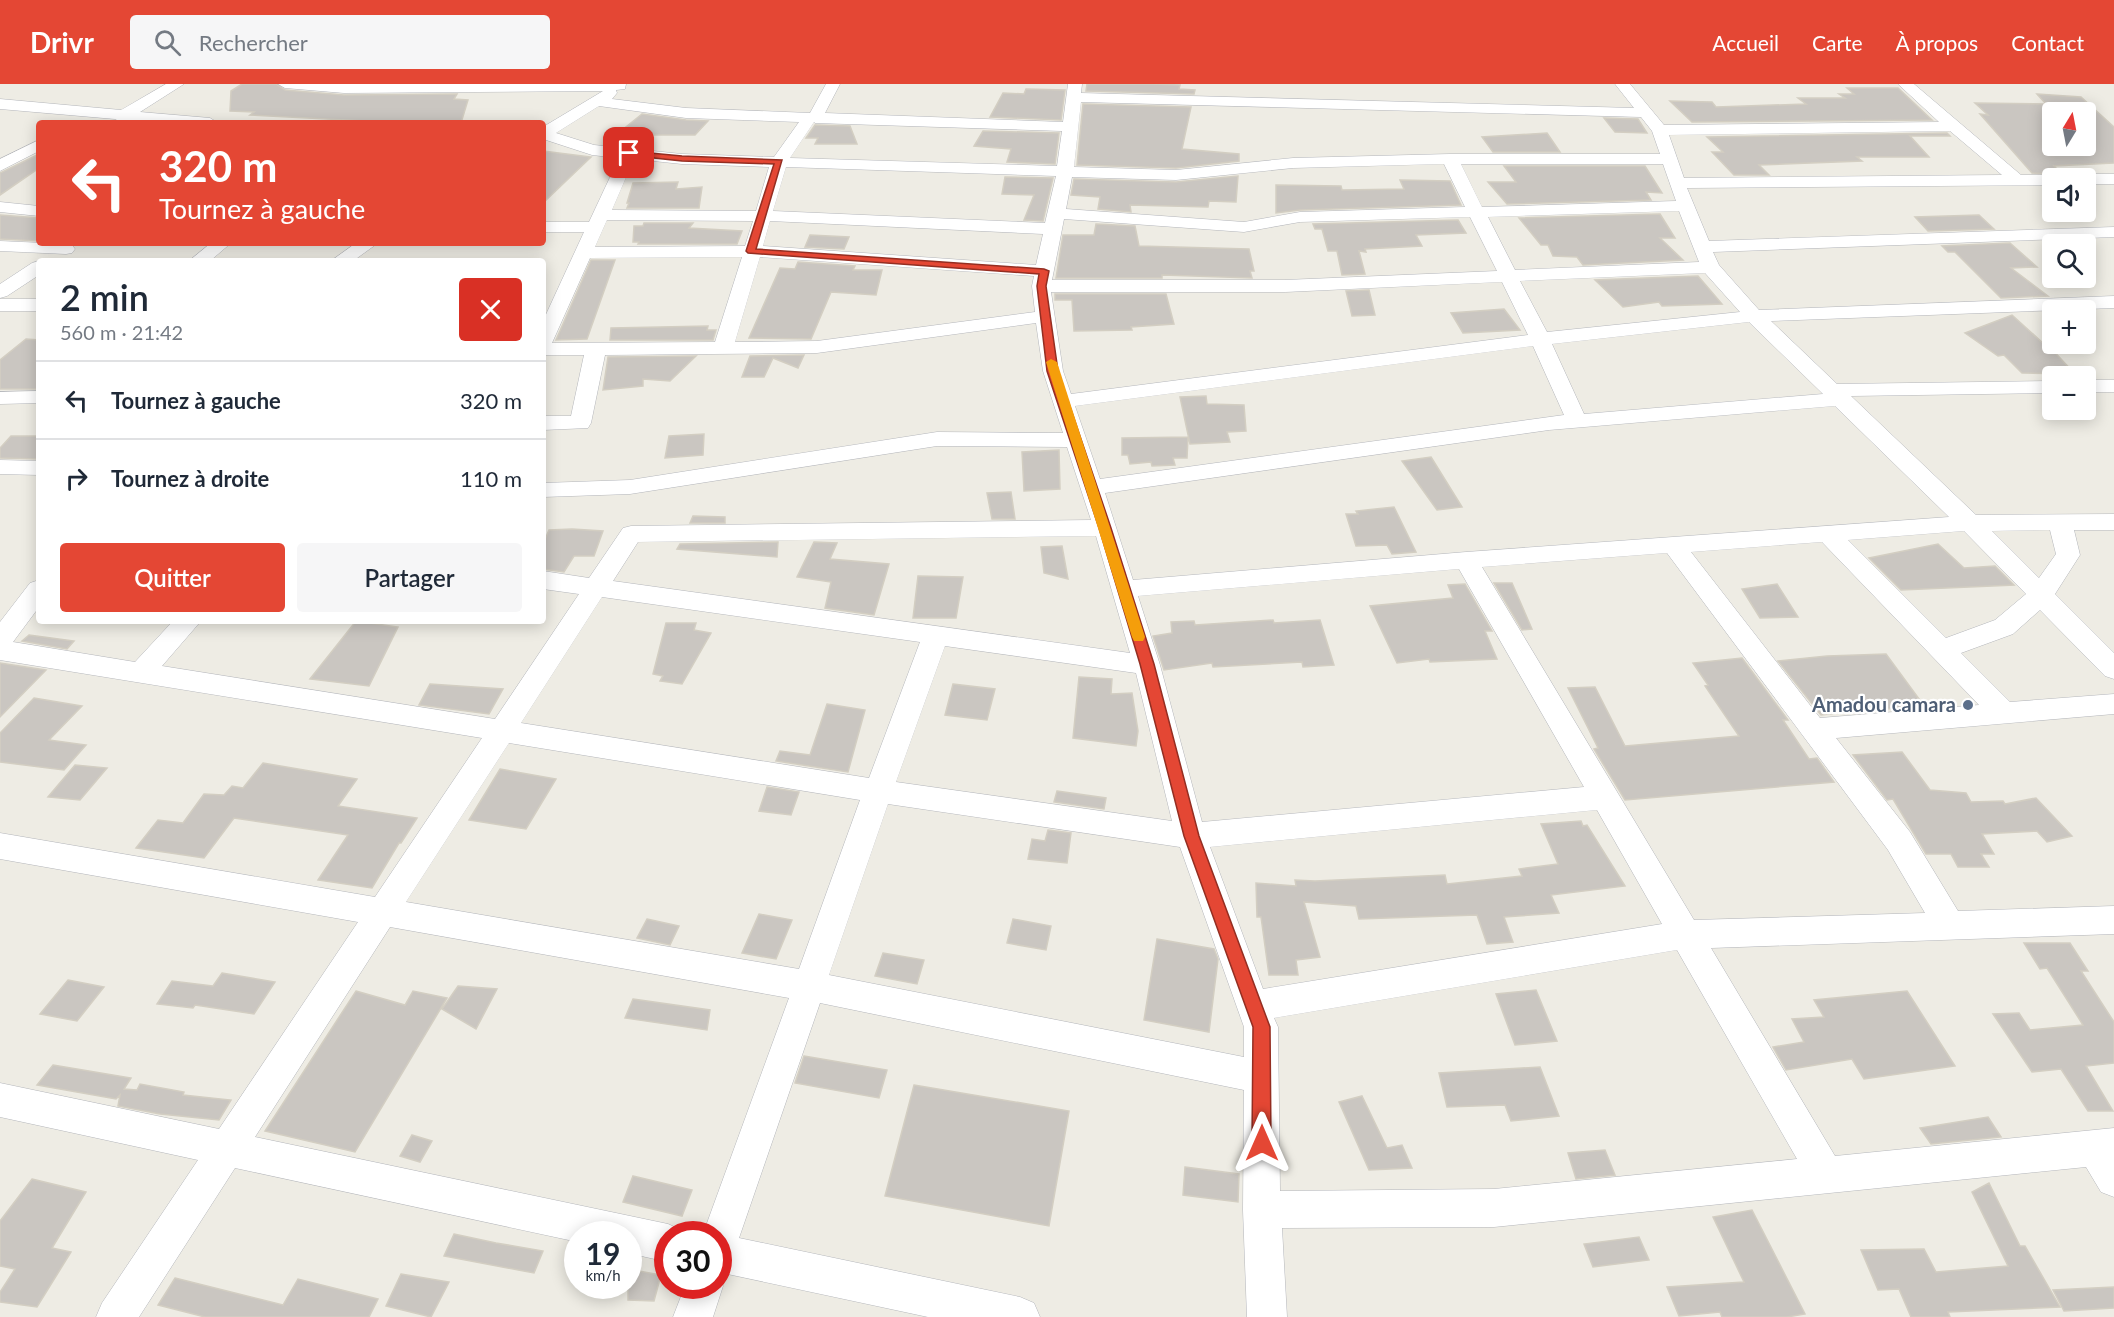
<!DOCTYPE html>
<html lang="fr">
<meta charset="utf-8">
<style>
body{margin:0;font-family:Lato,sans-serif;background:#f6f6f7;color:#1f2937;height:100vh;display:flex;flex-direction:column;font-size:22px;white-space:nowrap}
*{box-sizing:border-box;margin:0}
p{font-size:20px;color:#747a83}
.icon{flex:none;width:33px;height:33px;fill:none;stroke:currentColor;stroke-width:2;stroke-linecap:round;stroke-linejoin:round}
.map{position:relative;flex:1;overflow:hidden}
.panel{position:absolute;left:36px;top:174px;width:510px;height:366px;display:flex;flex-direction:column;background:#fff;border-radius:6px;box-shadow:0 3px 15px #0003}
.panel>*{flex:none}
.hud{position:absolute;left:36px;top:36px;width:510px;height:126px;border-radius:6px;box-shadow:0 3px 15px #0003;background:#e44734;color:#fff;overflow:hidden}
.needle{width:39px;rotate:10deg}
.buttons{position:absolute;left:2042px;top:18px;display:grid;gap:12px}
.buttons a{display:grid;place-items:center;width:54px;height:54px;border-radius:6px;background:#fff;box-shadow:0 3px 15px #0003;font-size:30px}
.speed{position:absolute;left:564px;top:1137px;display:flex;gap:12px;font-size:30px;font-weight:700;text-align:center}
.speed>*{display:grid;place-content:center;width:78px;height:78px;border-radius:50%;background:#fff;box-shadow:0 3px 15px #0003;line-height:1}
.speed small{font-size:15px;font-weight:400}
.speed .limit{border:9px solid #d22;background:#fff;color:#111}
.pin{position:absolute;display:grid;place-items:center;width:51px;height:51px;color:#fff;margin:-26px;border-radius:12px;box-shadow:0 3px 9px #0006}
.me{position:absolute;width:66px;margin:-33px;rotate:0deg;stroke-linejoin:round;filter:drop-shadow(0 0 4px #0008)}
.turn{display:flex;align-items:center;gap:21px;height:126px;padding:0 24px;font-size:27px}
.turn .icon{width:78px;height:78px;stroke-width:2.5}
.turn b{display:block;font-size:42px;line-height:51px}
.round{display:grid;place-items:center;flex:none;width:63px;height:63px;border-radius:6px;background:#f6f6f7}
.headline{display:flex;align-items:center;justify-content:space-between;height:102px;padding:0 24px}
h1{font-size:36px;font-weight:600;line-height:45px}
.cta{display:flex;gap:12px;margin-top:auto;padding:12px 24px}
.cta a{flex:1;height:69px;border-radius:6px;background:#e44734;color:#fff;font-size:24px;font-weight:600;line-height:69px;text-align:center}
.cta a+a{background:#f6f6f7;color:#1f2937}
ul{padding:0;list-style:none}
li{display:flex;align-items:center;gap:18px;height:78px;padding:0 24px;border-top:2px solid #e0e1e3}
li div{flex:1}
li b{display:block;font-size:22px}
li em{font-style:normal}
header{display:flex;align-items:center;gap:36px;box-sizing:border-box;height:84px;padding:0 30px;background:#e44734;color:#fff}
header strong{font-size:28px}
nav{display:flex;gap:33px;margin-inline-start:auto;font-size:21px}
.search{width:420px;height:54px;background:#f6f6f7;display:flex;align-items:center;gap:15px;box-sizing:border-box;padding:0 21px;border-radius:6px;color:#747a83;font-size:22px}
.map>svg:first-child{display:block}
.building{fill:#cac6c1;stroke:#d3cec2;stroke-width:1.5;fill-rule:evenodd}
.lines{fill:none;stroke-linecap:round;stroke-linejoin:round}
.street-casing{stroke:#b4b6bb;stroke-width:1}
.street{fill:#fff;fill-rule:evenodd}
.route{fill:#e44734;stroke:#942e22;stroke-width:1.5}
.slow{fill:#f59e0b}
.service-dot{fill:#5c6f8a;stroke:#fff;stroke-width:2}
.labels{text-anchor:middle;stroke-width:4.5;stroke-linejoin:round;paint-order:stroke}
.service-label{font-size:20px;font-weight:bold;fill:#4e5e75;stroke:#fff;text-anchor:end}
</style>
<header>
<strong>Drivr</strong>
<div class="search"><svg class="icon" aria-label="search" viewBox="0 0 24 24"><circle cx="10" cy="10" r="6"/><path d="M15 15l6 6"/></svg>Rechercher</div>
<nav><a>Accueil</a><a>Carte</a><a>À propos</a><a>Contact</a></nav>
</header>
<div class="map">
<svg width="2114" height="1233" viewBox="0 0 2114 1233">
<rect width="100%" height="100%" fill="#eeece4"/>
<path class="building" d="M242 0H276L285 6 344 11 457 10 454 15 468 16 461 39H404L250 31 254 28 230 27 231 7Z
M1087 0H1153L1180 1 1179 5 1195 6 1194 10 1086 7Z
M1847 4H1898L1932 36 1692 38 1670 17 1712 18 1716 23 1806 20 1798 14H1845L1839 10H1854Z
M1026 5 1065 6 1061 36 990 33 1003 9 1024 10Z
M2037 10 2081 13 2114 43V79L2054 82 2063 91 2032 89 1980 30 1988 31 1975 19 2046 20ZM2052 28H2085V62H2052Z
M1083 20 1191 23 1182 65 1239 70V77L1176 84 1077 81Z
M642 30 686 36 708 37 695 51H616Z
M1604 34 1638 35 1647 49 1615 48Z
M815 41 850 42 857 60H815L818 54H806Z
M983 47 1059 49 1055 80 1007 78 1011 65 974 62Z
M1547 49 1560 68H1493L1482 53Z
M1947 49 1950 52H1910L1929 73H1857L1862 77 1759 81 1769 91H1734L1712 68H1723L1707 53Z
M543 67 591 73 543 119Z
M39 70V84L0 111V89Z
M1504 82H1645L1662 109 1646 108 1651 116 1507 120 1488 98H1516Z
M1238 92 1236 118 1209 117 1208 123 1130 121 1131 128 1098 125 1100 113 1071 111 1074 95 1176 98Z
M1005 93 1053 94 1043 137 1024 136 1034 111 1002 110Z
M1400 96 1450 97 1461 121 1300 126 1276 129V101L1341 102 1342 106 1404 105Z
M678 98 676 105 702 103 699 124H627L629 119H627L633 99Z
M1660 130 1675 154H1660L1683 176 1583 181 1577 173 1553 172 1548 161H1541L1519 134Z
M0 131 39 134V157L0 155Z
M1979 131 1994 145 1928 147 1915 133Z
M1458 136 1466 149 1416 151 1422 162 1365 165 1366 168 1359 167 1365 190 1342 191 1337 167H1328L1322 145H1315L1313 140Z
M644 139H693L689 144 742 147 737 160H638L639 158H633L634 142H643Z
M1096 140 1135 142 1139 162 1249 165 1254 187H1250L1252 194 1162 191V194H1056L1063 151H1094Z
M810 151 849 153 844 165 805 163Z
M2010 159 2037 183 2011 184 2048 212 2001 214 1955 168H1948L1942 162Z
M591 176H615L587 255 556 256Z
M798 178 855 182 853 186H882L876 211 831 208 811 255 749 254 780 184 795 185Z
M1698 192 1722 220 1662 222 1659 218 1623 223 1595 196Z
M1369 206 1375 231 1352 232 1346 207Z
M1055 210H1166L1174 240 1131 243 1132 246 1074 247 1072 216H1055Z
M1504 225 1520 246 1463 249 1451 229Z
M2012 231 2044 260H2047L2075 290 2022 289 2004 271 1998 272 1965 249Z
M708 242 707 246H716L713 256H610L611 244Z
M26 255 39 256V305H0V276Z
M804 271 798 284 773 274 764 293H742L750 272Z
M696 272 670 297 643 295V302L603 306 608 273Z
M1206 312 1207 320 1244 321 1246 347 1227 348 1230 358 1190 360 1180 313Z
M704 350 703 371 665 374 669 352Z
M11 352H39V375L0 374V364Z
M1188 353 1187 374H1173L1175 381 1152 382 1151 378 1130 380 1128 371H1122V354Z
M1059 366 1060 405 1024 407 1022 368Z
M1431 373 1462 423 1437 426 1402 377Z
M1011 408 1015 435H992L987 409Z
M1394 423 1416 468 1392 470 1387 461 1356 462 1346 430H1358L1356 427Z
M693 432 725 433V439H690Z
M572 445 603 447 594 472H574L564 488 543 485V460L549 446Z
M778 458 777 473 677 465 680 460Z
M814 458 837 459 830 475 889 480 874 531 825 524 831 498 797 493Z
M1938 460 1964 484 1995 482 2014 501 1901 506 1869 474Z
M1062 462 1068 495 1044 489 1041 463Z
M918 492 963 493 956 534H913Z
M1494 499H1512L1532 545 1522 546Z
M1465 500 1492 547H1485L1497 575 1430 578 1429 575 1397 579 1370 522 1453 514 1448 501Z
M1777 500 1798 533 1760 534 1742 505Z
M1273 536 1274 539 1320 536 1334 581 1303 583 1302 578 1213 583 1212 579 1164 586 1153 552 1172 549 1171 538 1194 537 1195 541Z
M356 537 398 543 369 602 310 595Z
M666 539H696L694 546 711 549 682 600 660 597 663 592 653 590Z
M29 551 74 557 67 565 22 557Z
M1886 570 1925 623 1863 626 1821 631 1778 577 1827 572Z
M1742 574 1788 636H1783L1809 675 1817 674 1834 698 1625 716 1594 665 1598 664 1568 604 1595 603 1625 662 1739 652 1705 602 1708 601 1693 579Z
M0 579 46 586 0 633Z
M1079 593 1112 595 1111 610 1132 609 1138 647 1136 662 1073 654Z
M430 600 503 605 489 630 419 621Z
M953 600 995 605 987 636 945 631Z
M34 614 82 622 49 656 86 661 64 686 0 678V649Z
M827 620 865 626 848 688 776 677 780 667 810 671Z
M1902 668 1930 706 1966 709 1971 718 2003 717 2005 720 2036 714 2072 752 2047 758 2037 747 1982 750 1994 770H1981L1989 783H1958L1951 770H1926L1893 715 1887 716 1853 671Z
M263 679 357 695 338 722 417 734 401 759H399L372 804 318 796 348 751 234 734 204 774 136 764 158 736 183 739 204 710 224 711 232 702 243 704Z
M75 681 107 684 80 716 48 713Z
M500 685 556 695 526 745 469 736Z
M767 703 799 708 791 731 759 727Z
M1057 707 1106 714 1104 725 1054 718Z
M1581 737 1583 742 1587 741 1625 802 1551 811 1559 829 1504 833 1513 858 1487 860 1477 831 1359 835 1356 822 1304 818 1320 873 1296 876 1298 891H1269L1261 833H1257L1256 799 1296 802 1295 796 1315 797 1445 791 1447 800 1522 792 1519 785 1558 780 1541 740Z
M1048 746 1071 749 1067 779 1028 775 1032 755 1045 757Z
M759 830 792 836 776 875 742 869Z
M647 835 679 842 670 861 637 854Z
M1013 835 1051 842 1046 866 1007 859Z
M1157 855 1214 865 1218 875 1209 948 1144 936Z
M2024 859H2070L2088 887H2081L2114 938V979L2086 982 2113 1027H2088L2061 985 2032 988 1993 930 2019 929 2030 946 2083 941 2047 884 2040 885Z
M883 869 924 876 917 900 875 892Z
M222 889 275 898 254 930 195 921 193 924 157 920 172 897 213 902Z
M68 896 104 903 77 937 40 930Z
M458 902 497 905 476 945 442 925Z
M1536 906 1557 957 1515 961 1496 910Z
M356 907 405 921 413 907 447 914 355 1068 265 1047Z
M1907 907 1955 982 1864 995 1852 975 1786 986 1773 963 1804 958 1792 935 1824 933 1814 916Z
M633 915 710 926 707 946 625 934Z
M804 972 887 986 879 1014 795 999Z
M53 981 131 994 124 1005 137 1006 140 1000 184 1008 183 1011 231 1016 219 1036 160 1030 118 1022 120 1011 116 1015 37 1001Z
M1540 983 1559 1032 1511 1037 1505 1021 1447 1023 1439 989Z
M914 1001 1069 1027 1049 1142 885 1112Z
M1362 1012 1387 1064 1402 1061 1412 1084 1369 1086 1339 1018Z
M1988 1033 2001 1053 1931 1060 1920 1044Z
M412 1051 432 1057 420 1078 400 1072Z
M1605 1066 1615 1091 1576 1095 1568 1069Z
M1185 1083 1239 1090 1238 1118 1183 1111Z
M633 1092 692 1106 682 1132 623 1118Z
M32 1095 86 1108 52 1164 71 1168 37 1223 0 1218V1208L15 1185 0 1182V1137Z
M1989 1099 2020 1162H2025L2060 1223 1948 1228 1950 1233H1911L1899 1205 1878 1206 1861 1166 1924 1165 1936 1188 2008 1182 1972 1108Z
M1752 1126 1805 1230 1787 1233H1722L1720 1228 1679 1232 1667 1203 1744 1198 1713 1133Z
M454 1150 496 1159 543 1167 534 1189 444 1172Z
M1639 1153 1649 1176 1593 1183 1584 1160Z
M628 1185 661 1191 654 1217 628 1216Z
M401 1190 449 1198 431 1233 386 1222Z
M175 1194 283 1221 298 1195 378 1215 369 1233H205L158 1221Z
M2114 1203V1224L2064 1227 2053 1206Z"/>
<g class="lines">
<defs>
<path id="street" d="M166 0H184L140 28 210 34 218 39 121 38 115 35 0 25V15L121 26Z
M278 0H626L625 5 616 6 617 9 612 15 686 24 810 29 826 0H840L825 29 1063 38 1068 0H1082L1081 9 1634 24 1615 0H1630L1664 41 1939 38 1898 0H1914L2021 91H2052L2059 94H2052V101L1687 104 1709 157 2114 143V153L1713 168 1719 181 1759 226 2114 212V224L1771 237 1837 300 2052 297V309L1851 312 1976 431 2114 430V446H2074L2080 471 2055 510 2114 569V595L2105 592 2040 526 2013 550 1961 569 2010 618 2114 610V630L1836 654 1910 748 1958 827 2114 822V850L1711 864 1835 1072 2114 1044V1113L2101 1108 2086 1083 1494 1143 1282 1144 1287 1233H1247L1243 1126 1244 1006 820 919 739 1154 1020 1213 1034 1219 1040 1233H928L718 1188V1150H703L789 914 390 843 255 1053 668 1140 681 1146 683 1150H668V1178L628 1169V1150H578V1158L235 1084 139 1233H96L102 1219 198 1076 0 1033V999L219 1045 358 838 0 775V749L375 813 482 654 0 576V538L30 499 39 496V523L13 558 135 578 173 537H201L162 582 495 635 579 510 543 505V487L589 494 623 444 631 442 1091 436 1067 363 937 362 630 410 543 413V399L630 396 937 348 1063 349 1043 287 1036 239 817 269 605 271 591 339 588 344 543 346V332H571L584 271H543V237L584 148H543V138H589L619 74 592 71 543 55V43L603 7 344 9 285 4ZM1081 18 1641 33 1652 47 1660 70H1450L1293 74 1176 86 1074 83ZM599 22 686 34 799 38 774 73 682 70 594 61 556 49ZM814 38 815 39 1062 47 1057 82 790 74ZM1950 47 2002 91 1684 94 1669 51ZM634 75 682 80 769 83 756 127 612 126ZM1444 80 1465 123 1300 128 1244 138 1066 125 1072 93 1176 96 1293 84ZM1461 80H1663L1676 117 1482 123ZM786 83 1056 92 1045 139 773 127ZM1679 127 1699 178 1515 186 1488 133ZM1470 133 1497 187 1285 196H1052L1064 135 1244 148 1300 138ZM607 136 753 137 745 162 595 163ZM770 137 1043 150 1036 181 763 162ZM742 173 715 258 552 259 590 174ZM760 173 1034 192 1032 202 1035 228 817 257 735 258ZM1705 189 1740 228 1547 248 1520 197ZM1502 198 1528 251 1071 310 1063 287 1051 208H1285ZM1749 238 1823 310 1584 330 1552 260ZM1533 262 1564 331 1100 395 1075 322ZM1835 322 1949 433 1466 468 1133 496 1105 409 1549 346ZM2050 446 2056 470 2039 494 1992 447ZM1964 447 2026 510 1995 536 1946 554 1848 456ZM1096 452 1130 569 613 497 638 458ZM1822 458 1979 621 1820 634 1691 468ZM1667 469 1888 766 1925 829 1694 836 1482 483ZM1459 485 1584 703 1202 738 1160 581 1138 512ZM602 513 920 558 869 694 521 639ZM945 562 1136 589 1172 737 896 698ZM509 659 860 716 799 885 406 818ZM888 720 1180 763 1244 943V973L829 891ZM1597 726 1662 840 1263 905 1210 763ZM1677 866 1797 1075 1494 1105 1280 1107 1278 943 1274 934Z
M39 56V67L0 87V75Z
M2085 90H2114V100H2085V94H2077Z
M0 118 39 122V132L0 128Z
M0 157 66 160 72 161 75 165 72 169 66 170 0 167Z
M211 159H231L210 177H189Z
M356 159H378L353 177H331Z
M39 177V191L7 212 0 214V200L32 179Z
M0 215H39V227H0Z
M2085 296H2114V308H2085Z
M39 307V319L0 320V308Z
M0 376 39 377V391L0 390Z
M718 1190 723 1202 713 1233H673L685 1202H718Z"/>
</defs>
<use href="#street" class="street-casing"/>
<use href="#street" class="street"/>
</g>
<path class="route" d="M629 67 682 72 782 76 756 165 1044 185 1049 187 1046 202 1058 287 1111 444 1154 580 1199 752 1270 943 1271 1059 1268 1066 1262 1068 1255 1066 1252 1059 1253 943 1184 752 1140 580 1099 444 1047 287 1037 202 1039 190 748 169 746 167 774 80 682 77 626 71V68Z"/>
<path class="slow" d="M1051 275 1057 278 1145 553 1143 557H1134L1132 553 1046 278Z"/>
<circle class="service-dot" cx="1968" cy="621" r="6"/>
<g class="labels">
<g class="service-label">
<text x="1956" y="628">Amadou camara</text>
</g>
</g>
</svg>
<div class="buttons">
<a><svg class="needle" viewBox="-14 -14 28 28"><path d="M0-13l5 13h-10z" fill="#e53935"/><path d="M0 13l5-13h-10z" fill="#747a83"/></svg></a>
<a><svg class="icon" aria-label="sound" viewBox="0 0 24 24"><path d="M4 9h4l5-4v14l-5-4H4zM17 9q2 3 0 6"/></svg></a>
<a><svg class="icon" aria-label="search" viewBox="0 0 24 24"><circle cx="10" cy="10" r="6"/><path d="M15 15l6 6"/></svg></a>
<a>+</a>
<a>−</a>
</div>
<div class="speed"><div>19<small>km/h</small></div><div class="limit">30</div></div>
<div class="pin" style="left:629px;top:69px;background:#d93025"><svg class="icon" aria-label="arrive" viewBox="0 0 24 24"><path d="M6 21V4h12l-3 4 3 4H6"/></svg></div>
<svg class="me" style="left:1262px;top:1059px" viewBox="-20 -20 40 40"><path d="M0-17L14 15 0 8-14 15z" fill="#e44734" stroke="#fff" stroke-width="4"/></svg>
<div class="hud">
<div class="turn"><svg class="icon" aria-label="left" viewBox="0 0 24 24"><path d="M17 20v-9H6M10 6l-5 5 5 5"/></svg><div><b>320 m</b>Tournez à gauche</div></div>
</div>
<section class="panel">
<div class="headline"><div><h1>2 min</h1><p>560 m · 21:42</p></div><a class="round" style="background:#d93025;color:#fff"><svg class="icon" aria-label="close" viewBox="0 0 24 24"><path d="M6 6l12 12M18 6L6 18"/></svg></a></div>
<ul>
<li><svg class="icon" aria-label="left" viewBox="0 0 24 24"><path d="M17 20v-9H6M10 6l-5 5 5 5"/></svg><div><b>Tournez à gauche</b></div><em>320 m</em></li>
<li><svg class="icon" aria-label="right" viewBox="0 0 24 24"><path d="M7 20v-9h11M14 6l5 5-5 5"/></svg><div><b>Tournez à droite</b></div><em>110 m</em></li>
</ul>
<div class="cta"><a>Quitter</a><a>Partager</a></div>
</section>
</div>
